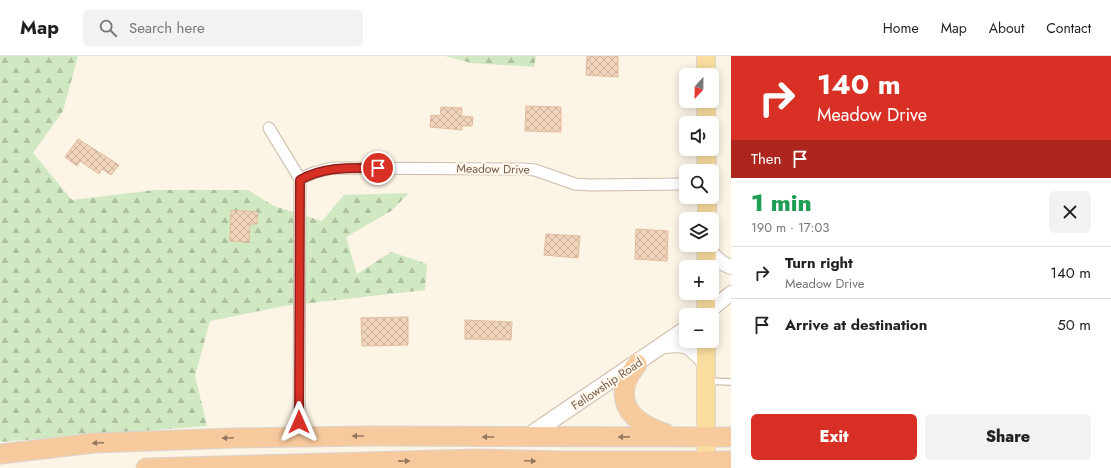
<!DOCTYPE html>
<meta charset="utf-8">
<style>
body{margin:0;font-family:Jost,sans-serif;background:#f2f2f2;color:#222;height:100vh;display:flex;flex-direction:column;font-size:15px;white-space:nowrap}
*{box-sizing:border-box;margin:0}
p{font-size:13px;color:#767676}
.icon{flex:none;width:22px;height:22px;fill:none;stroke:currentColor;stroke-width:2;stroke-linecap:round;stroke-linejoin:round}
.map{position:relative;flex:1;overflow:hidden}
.drawer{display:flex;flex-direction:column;background:#fff;width:380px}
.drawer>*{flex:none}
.banner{background:#d93025;color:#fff;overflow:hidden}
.needle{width:26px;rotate:202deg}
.controls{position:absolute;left:679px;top:12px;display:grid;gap:8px}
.controls a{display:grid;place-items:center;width:40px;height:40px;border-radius:6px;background:#fff;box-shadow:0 2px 10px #0003;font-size:20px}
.pin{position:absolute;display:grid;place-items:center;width:34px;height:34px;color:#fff;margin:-17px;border:2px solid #fff;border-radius:50%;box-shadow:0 1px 4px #0007}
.me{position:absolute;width:44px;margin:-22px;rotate:0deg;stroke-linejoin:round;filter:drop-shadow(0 0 3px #0008)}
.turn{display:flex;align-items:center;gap:14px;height:84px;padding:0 20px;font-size:18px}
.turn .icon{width:52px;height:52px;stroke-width:2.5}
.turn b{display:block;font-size:28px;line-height:34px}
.then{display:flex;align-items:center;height:38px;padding:0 20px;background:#0003;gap:8px;font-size:15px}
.round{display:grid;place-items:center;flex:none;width:42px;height:42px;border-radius:6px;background:#f2f2f2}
.headline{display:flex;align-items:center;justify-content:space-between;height:68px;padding:0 20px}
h1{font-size:24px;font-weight:800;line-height:30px;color:#1e9e55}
.cta{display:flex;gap:8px;margin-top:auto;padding:8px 20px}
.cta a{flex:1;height:46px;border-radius:6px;background:#d93025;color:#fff;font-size:16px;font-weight:800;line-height:46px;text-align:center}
.cta a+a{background:#f2f2f2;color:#222}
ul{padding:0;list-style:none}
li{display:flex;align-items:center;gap:12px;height:52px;padding:0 20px;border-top:1px solid #e0e0e0}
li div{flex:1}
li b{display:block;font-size:15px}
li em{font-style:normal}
header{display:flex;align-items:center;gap:24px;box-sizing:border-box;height:56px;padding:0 20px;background:#fff;border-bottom:1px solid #e0e0e0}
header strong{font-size:19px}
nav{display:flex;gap:22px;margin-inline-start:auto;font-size:14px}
.search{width:280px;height:36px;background:#f2f2f2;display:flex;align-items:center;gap:10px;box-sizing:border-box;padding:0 14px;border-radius:6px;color:#767676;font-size:15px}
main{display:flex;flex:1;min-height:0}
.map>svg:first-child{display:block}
.forest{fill:url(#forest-firs)}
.building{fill:url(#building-cross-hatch);stroke:#e3bb9d}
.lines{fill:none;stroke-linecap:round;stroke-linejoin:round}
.service-casing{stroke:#cdbcab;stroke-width:8}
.minor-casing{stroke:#cdbcab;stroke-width:13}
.tertiary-casing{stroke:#cdbcab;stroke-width:16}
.secondary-casing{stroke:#d2beab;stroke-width:18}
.primary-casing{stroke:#dbd4d0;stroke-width:20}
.trunk-casing{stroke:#dbd4d0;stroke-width:21}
.service{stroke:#fff;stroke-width:5.5}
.minor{stroke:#fff;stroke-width:11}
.tertiary{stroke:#fff;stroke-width:14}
.secondary{stroke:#fff;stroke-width:16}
.primary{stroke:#f9dc9e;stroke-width:18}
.trunk{stroke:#f7ca9d;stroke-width:19}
.oneway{fill:#95775f}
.route-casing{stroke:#8d1f18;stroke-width:10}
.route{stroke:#d93025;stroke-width:7}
.labels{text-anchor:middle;stroke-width:4;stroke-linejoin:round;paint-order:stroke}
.street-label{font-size:12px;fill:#745b4a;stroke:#fff8ea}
</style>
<header>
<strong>Map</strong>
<div class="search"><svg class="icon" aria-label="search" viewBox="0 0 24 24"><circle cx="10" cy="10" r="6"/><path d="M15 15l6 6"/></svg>Search here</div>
<nav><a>Home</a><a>Map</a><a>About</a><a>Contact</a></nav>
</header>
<main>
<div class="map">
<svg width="731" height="412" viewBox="0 0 731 412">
<defs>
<pattern id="forest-firs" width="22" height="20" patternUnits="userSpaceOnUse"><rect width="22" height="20" fill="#d0e9c3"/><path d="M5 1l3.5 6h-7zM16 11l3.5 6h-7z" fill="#adc0a0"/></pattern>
<pattern id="building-cross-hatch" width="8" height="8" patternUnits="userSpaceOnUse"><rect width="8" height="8" fill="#f1d4bc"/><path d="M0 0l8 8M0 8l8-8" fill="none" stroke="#c8af9b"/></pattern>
</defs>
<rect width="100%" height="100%" fill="#fcf4e4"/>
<path class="forest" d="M0 0H78L63 55 33 97 72 144 155 134H248L274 150 322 165 344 139 409 137 391 155 346 181 357 218 391 196 427 208 425 234 284 250 210 265 195 320 207 370 0 386Z
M445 0H536L534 11 471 7Z"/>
<path class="building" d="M587 0H618V21L586 19Z
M526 50 561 51V76L525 75Z
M441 51 462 52 461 60 473 61 472 70H462V74L430 71 431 59 440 60Z
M78 83 119 109 111 119 102 113 99 118 80 105 77 110 65 101Z
M231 154 258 156 257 168H250L249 186 230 185Z
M636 173 668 175 667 205 635 203Z
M546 178 580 180 578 202 544 199Z
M408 261V289L362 290 361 262Z
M465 264 512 266 511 284 465 283Z"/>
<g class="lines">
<defs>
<path id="service" d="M708 325 731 326"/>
<path id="minor" d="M269 72 300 123 299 381
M300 123 313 117 332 112 523 113 535 114 575 128 591 129 686 128"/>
<path id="tertiary" d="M707 193 722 207 731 211
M706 258 731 237"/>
<path id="secondary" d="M665 289C687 286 690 290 705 306
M527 381 686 273"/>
<path id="primary" d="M706 19V0
M706 67V45
M706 93 707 115
M707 163V141
M706 211 707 189
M706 259V237
M706 285V406"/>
<path id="trunk" d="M637 308C634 313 629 319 627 324 616 354 641 370 665 377
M0 398 94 387 234 382 370 380 731 381
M146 412 477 403 560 405H731"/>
</defs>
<use href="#service" class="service-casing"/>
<use href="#minor" class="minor-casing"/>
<use href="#tertiary" class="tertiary-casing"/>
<use href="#secondary" class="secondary-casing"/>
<use href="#primary" class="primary-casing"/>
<use href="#trunk" class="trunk-casing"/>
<use href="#service" class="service"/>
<use href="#minor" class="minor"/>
<use href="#tertiary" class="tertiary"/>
<use href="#secondary" class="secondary"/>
<use href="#primary" class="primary"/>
<use href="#trunk" class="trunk"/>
</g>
<defs><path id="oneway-solid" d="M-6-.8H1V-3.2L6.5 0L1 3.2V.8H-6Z"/></defs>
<g class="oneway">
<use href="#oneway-solid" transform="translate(358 380) rotate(180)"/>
<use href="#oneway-solid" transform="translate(488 381) rotate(-180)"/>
<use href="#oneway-solid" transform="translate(624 381) rotate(179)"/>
<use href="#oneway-solid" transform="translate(228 382) rotate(178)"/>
<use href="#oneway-solid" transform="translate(98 387) rotate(177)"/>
<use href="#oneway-solid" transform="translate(404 405) rotate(-1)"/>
<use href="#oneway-solid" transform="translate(530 405) rotate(2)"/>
</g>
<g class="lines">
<defs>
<path id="route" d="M299 366 300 124C324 110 351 112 378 112"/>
</defs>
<use href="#route" class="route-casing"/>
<use href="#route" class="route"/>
</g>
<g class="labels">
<g class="street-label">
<text transform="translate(493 113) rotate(1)" y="4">Meadow Drive</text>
<text transform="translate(607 328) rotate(-34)" y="4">Fellowship Road</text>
</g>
</g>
</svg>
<div class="controls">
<a><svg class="needle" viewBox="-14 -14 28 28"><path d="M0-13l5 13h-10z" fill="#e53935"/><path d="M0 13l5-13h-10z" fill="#767676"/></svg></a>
<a><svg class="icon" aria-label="sound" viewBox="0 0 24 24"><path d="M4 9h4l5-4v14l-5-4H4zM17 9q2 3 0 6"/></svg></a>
<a><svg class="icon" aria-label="search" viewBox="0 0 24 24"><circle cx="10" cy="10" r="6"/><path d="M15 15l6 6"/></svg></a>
<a><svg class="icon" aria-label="layers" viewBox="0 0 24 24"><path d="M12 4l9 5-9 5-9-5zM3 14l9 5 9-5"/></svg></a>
<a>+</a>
<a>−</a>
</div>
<div class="pin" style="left:378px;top:112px;background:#d93025"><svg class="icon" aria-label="arrive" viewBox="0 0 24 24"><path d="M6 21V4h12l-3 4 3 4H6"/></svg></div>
<svg class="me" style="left:299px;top:366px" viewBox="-20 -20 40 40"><path d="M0-17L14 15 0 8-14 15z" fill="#d93025" stroke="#fff" stroke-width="4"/></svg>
</div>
<section class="drawer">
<div class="banner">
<div class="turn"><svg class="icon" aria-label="right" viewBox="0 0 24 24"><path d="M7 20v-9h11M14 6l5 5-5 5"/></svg><div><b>140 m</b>Meadow Drive</div></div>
<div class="then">Then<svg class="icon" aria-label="arrive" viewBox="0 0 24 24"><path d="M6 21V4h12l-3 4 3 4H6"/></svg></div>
</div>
<div class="headline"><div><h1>1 min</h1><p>190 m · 17:03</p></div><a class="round"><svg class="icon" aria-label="close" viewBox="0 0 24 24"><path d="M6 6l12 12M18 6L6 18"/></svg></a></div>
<ul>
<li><svg class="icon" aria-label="right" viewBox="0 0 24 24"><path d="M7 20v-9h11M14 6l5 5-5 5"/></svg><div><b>Turn right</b><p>Meadow Drive</p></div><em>140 m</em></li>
<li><svg class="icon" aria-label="arrive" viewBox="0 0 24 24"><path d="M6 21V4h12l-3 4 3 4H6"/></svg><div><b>Arrive at destination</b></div><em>50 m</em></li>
</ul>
<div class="cta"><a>Exit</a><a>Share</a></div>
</section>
</main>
